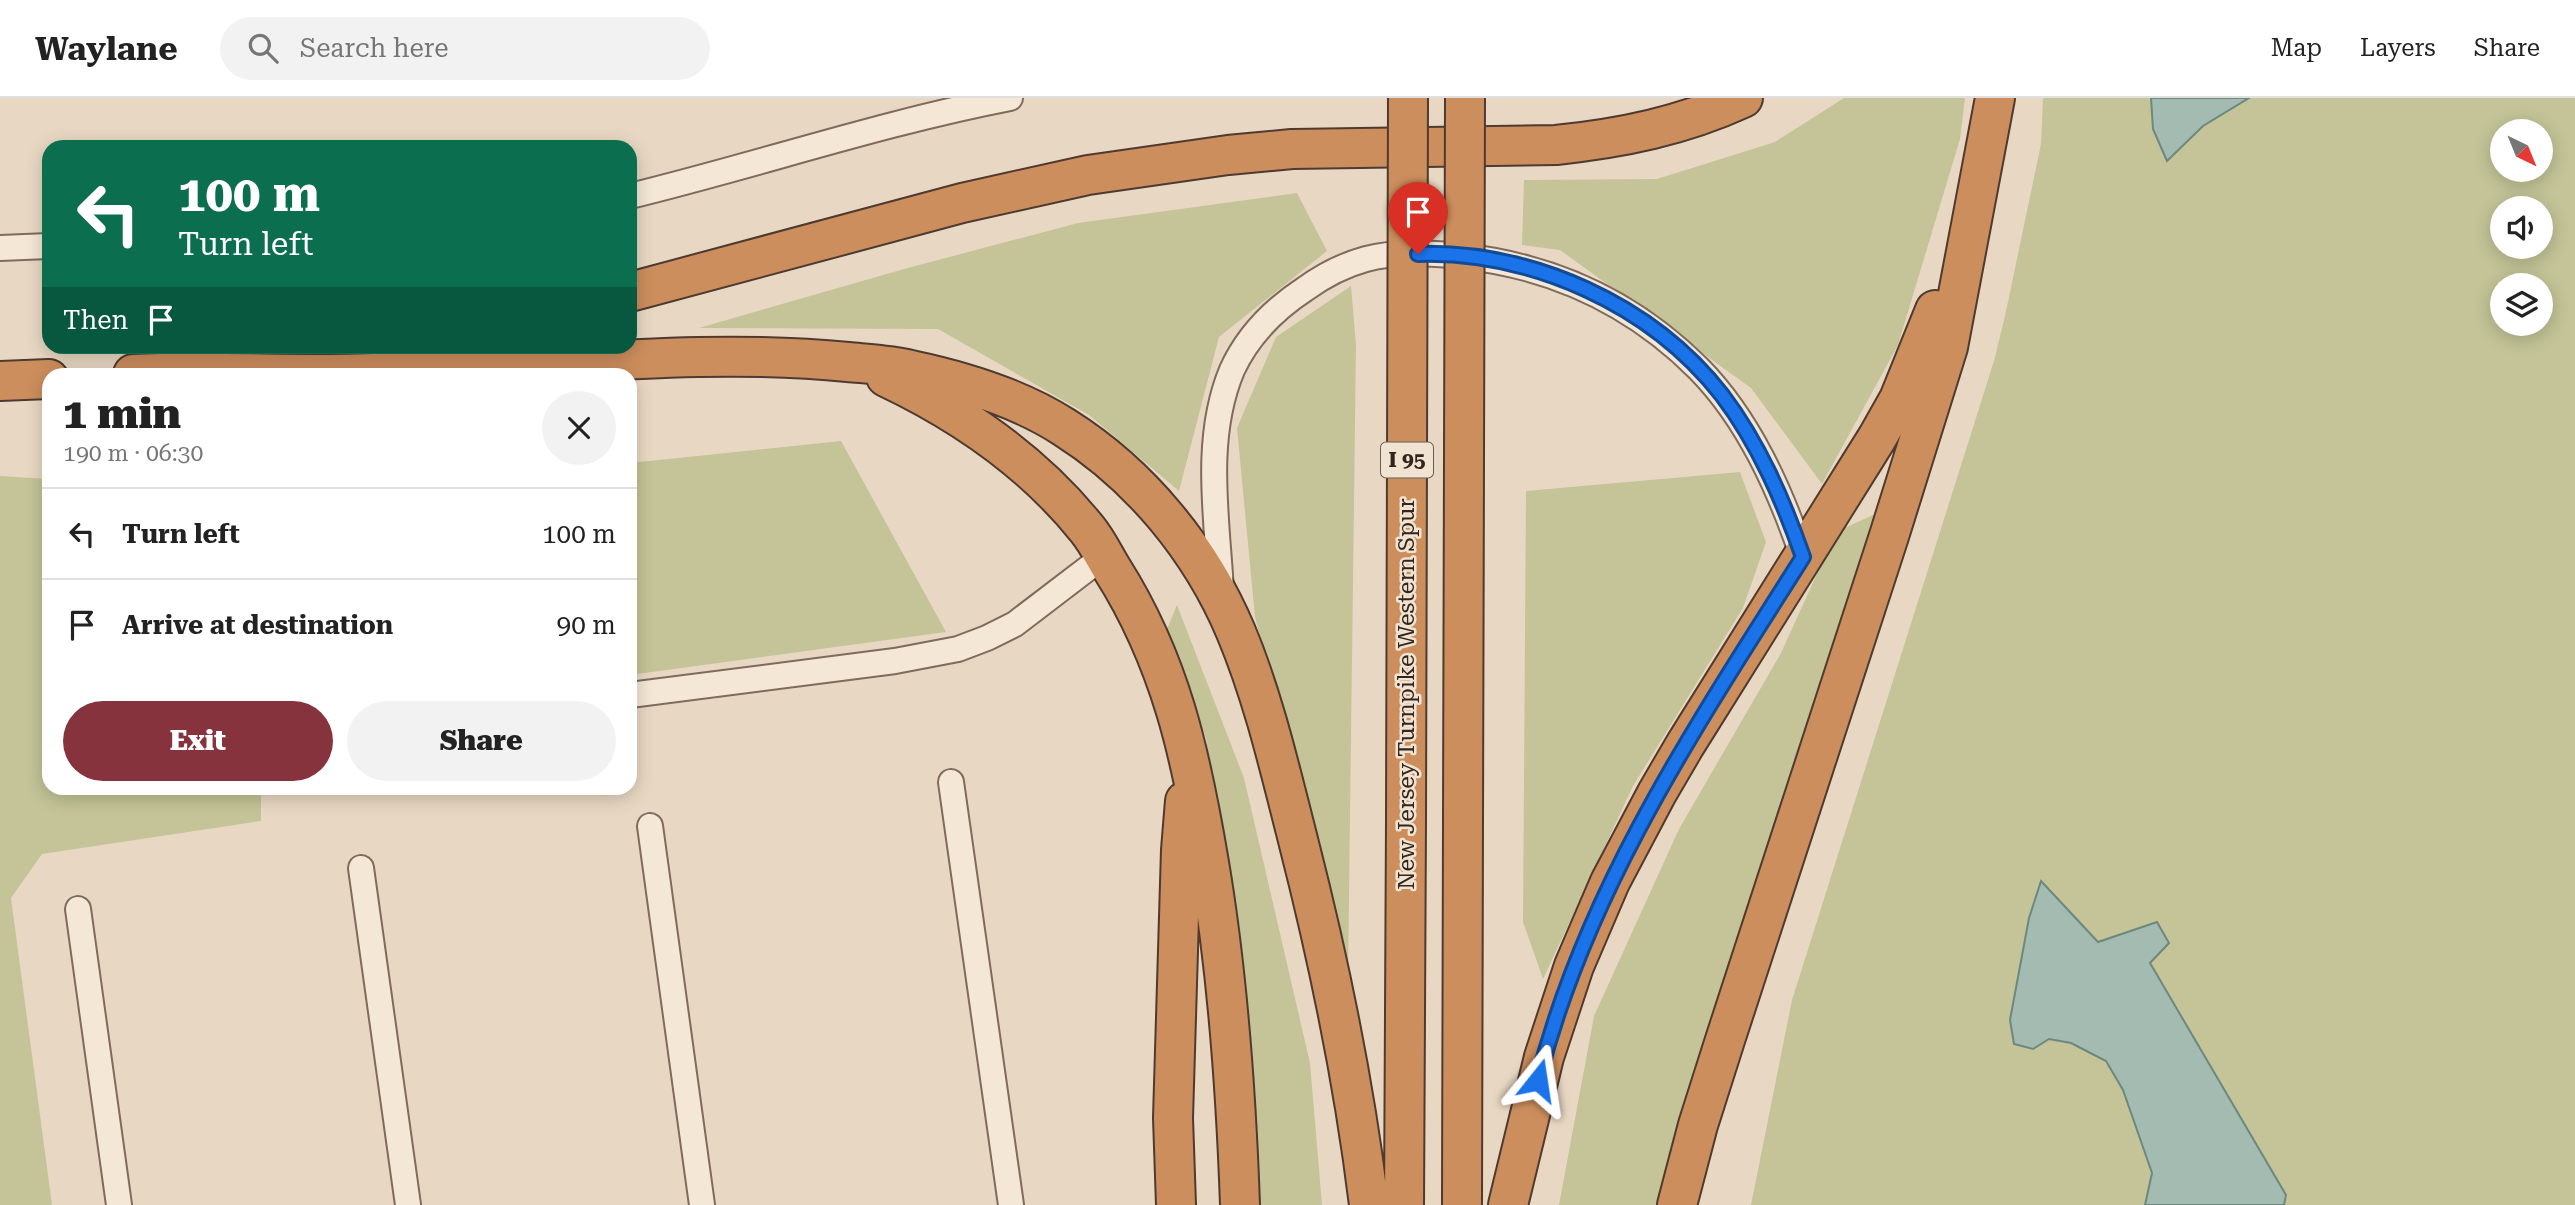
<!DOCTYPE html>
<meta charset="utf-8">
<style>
body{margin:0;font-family:"Roboto Serif",serif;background:#f2f2f2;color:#222;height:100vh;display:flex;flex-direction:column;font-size:26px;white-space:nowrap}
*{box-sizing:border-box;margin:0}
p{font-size:23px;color:#767676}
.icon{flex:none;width:38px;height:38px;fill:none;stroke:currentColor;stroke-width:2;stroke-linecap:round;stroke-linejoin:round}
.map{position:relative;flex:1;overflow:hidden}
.panel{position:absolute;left:42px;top:270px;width:595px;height:427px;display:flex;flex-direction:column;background:#fff;border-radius:21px;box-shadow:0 4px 18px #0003}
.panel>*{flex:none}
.hud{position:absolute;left:42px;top:42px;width:595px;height:214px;border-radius:21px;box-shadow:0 4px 18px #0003;background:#0b6e4f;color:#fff;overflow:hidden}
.needle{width:46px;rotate:137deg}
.tools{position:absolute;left:2490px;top:21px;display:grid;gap:14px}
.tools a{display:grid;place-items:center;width:63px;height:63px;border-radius:50%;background:#fff;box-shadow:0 4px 18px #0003;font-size:35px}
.pin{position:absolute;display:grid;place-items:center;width:60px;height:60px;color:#fff;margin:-72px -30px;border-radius:50% 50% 50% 0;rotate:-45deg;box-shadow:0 0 7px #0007}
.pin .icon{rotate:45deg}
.me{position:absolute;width:77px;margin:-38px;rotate:15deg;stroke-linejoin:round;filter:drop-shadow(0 0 5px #0008)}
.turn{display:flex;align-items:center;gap:24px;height:147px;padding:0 21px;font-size:32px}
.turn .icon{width:91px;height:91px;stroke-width:2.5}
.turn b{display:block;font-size:49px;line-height:60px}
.then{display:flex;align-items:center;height:66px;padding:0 21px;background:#0003;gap:14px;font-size:26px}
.round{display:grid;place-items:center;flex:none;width:74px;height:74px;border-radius:37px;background:#f2f2f2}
.overview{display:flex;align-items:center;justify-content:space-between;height:119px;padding:0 21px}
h1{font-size:42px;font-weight:800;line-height:52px}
.primary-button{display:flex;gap:14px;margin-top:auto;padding:14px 21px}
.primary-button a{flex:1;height:80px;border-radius:42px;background:#87333e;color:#fff;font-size:28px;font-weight:800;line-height:80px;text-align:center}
.primary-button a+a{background:#f2f2f2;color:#222}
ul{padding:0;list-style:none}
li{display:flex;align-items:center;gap:21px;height:91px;padding:0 21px;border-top:2px solid #e0e0e0}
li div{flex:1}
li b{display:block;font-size:26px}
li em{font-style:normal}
header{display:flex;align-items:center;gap:42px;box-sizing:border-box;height:98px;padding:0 35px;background:#fff;border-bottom:2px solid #e0e0e0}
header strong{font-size:33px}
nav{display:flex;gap:38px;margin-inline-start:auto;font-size:24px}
.search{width:490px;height:63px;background:#f2f2f2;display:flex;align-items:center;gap:18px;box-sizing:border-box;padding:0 24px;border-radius:38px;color:#767676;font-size:26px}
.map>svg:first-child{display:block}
.green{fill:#c4c498;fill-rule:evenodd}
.water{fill:#a4bbb2;stroke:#6d887e;stroke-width:2}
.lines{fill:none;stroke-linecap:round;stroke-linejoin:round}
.service-casing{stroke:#7f6a5c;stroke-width:28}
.motorway-casing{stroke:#4e3a30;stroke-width:42}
.service{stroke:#f4e7d5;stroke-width:24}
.motorway{stroke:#cd8e5d;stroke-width:38}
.motorway-bridge-casing{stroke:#4e3a30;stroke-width:42;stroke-linecap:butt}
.motorway-bridge{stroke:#cd8e5d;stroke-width:38}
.route-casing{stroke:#114b97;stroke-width:18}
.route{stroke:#1a73e8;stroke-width:12}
.labels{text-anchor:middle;stroke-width:5;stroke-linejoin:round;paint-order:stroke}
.shield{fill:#f0e3d1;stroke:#6a5e54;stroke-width:2}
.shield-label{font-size:21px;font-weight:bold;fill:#31251e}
.street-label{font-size:23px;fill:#31251e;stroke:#f0e3d1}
</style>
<header>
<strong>Waylane</strong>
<div class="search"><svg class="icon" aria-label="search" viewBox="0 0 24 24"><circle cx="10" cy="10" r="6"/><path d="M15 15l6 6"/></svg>Search here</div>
<nav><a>Map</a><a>Layers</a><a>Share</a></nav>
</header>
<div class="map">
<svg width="2575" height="1107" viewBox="0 0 2575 1107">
<rect width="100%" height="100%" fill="#e8d8c3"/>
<path class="green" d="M1844 0H1965L1960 41 1898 247 1822 386 1751 290 1560 152 1522 147 1524 82 1657 81 1775 44Z
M2043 0H2151L2153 31 2167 62 2203 28 2249 0H2575V1107H2284L2286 1097 2150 865 2156 824 2098 844 2041 784 2049 941 2071 945 2106 963 2123 992 2152 1075 2145 1107H1751L1792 902 1994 263 2005 218 2041 46ZM2502 33H2541V72H2502ZM2502 110H2541V149H2502ZM2502 187H2541V226H2502Z
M1297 95 1327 153 1219 239 1179 393 1089 317 938 231 699 230 904 171 1078 125Z
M1351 188 1356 247 1348 878 1255 519 1237 330 1276 239Z
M841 343 946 534 630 577V365Z
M1740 374 1766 444 1743 510 1633 688 1543 881 1523 824 1526 393Z
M0 378 49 381V690H261V723L42 756 11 800 52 1107H0Z
M1875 416 1693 994 1665 1107H1559L1594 918 1679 731 1781 555 1836 434Z
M1177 507 1244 680 1310 965 1322 1107H1258L1255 1009 1206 640 1167 531Z"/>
<path class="water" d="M2151 0H2249L2203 28 2167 63 2153 31Z
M2041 783 2098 844 2157 824 2169 845 2150 865 2286 1097 2284 1107H2145L2152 1075 2123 992 2106 963 2071 945 2049 941 2033 951 2014 946 2010 922 2029 820Z"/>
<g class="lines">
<defs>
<path id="service" d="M630 98C757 67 881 25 1010 0
M0 150 49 148
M1221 492C1217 420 1203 341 1232 272 1248 237 1273 212 1305 191 1323 178 1344 167 1366 161 1396 153 1430 155 1461 158 1553 168 1633 205 1699 271 1749 322 1780 392 1803 459
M630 597 895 563 958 551 987 540 1015 526 1104 458
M951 684 1011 1107
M650 728 702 1107
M361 770 408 1107
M78 811 119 1107"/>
<path id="motorway" d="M630 194 962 105 1088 77 1228 57 1292 51 1556 47C1622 40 1682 28 1743 0
M133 276C193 273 253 276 314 276 362 276 411 274 459 271 589 265 718 251 848 264 869 266 891 267 911 272 963 283 1019 300 1064 329 1140 377 1201 451 1236 534 1264 601 1280 672 1298 742 1329 863 1354 983 1369 1107
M886 279C962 315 1034 365 1087 431 1097 443 1104 458 1112 471 1171 564 1191 658 1209 765 1228 878 1236 992 1240 1107
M0 283 49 281
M1176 1107 1173 1020 1181 752 1185 703
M1404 1107 1406 723
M1462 1107 1463 722
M1508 1107 1544 959 1574 868 1610 784 1657 695 1685 647 1877 340 1899 301 1935 212
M1677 1107 1698 1027 1725 942 1889 438 1948 249 1995 0"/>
</defs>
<use href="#service" class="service-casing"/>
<use href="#motorway" class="motorway-casing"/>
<use href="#service" class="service"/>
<use href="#motorway" class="motorway"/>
<defs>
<path id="motorway-bridge" d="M1463 722 1465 0
M1406 723 1408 0"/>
</defs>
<use href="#motorway-bridge" class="motorway-bridge-casing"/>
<use href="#motorway-bridge" class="motorway-bridge"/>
</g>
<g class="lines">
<defs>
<path id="route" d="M1418 156C1532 153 1651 206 1722 297 1759 346 1783 402 1803 459 1698 625 1587 789 1538 982"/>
</defs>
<use href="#route" class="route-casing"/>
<use href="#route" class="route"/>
</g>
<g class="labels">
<rect class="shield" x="1381" y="344.5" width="52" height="35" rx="5"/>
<g class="shield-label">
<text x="1407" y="369">I 95</text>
</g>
<g class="street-label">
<text transform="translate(1406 596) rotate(-90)" y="8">New Jersey Turnpike Western Spur</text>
</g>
</g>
</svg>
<div class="tools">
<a><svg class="needle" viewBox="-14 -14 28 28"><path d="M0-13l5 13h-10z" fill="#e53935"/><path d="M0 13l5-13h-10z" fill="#767676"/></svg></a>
<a><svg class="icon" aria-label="sound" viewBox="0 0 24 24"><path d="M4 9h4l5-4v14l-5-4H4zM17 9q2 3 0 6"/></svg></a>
<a><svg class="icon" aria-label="layers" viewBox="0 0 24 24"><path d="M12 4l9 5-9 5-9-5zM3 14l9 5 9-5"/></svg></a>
</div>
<div class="pin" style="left:1418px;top:156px;background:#d93025"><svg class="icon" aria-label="arrive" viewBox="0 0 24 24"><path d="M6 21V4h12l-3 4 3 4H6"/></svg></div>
<svg class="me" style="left:1538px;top:982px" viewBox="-20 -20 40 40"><path d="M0-17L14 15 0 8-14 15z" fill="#1a73e8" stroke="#fff" stroke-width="4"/></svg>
<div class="hud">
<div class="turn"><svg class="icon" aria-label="left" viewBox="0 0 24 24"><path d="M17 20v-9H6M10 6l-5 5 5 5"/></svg><div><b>100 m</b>Turn left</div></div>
<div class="then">Then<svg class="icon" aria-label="arrive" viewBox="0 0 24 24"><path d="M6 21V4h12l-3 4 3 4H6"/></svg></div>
</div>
<section class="panel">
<div class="overview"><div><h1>1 min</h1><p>190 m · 06:30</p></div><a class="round"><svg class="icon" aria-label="close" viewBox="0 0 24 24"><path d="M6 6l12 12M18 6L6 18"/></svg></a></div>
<ul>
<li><svg class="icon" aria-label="left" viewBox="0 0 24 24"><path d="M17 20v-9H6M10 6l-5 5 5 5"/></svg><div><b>Turn left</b></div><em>100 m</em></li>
<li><svg class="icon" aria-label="arrive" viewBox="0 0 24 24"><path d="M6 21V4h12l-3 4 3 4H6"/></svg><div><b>Arrive at destination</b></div><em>90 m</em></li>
</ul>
<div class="primary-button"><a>Exit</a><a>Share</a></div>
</section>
</div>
